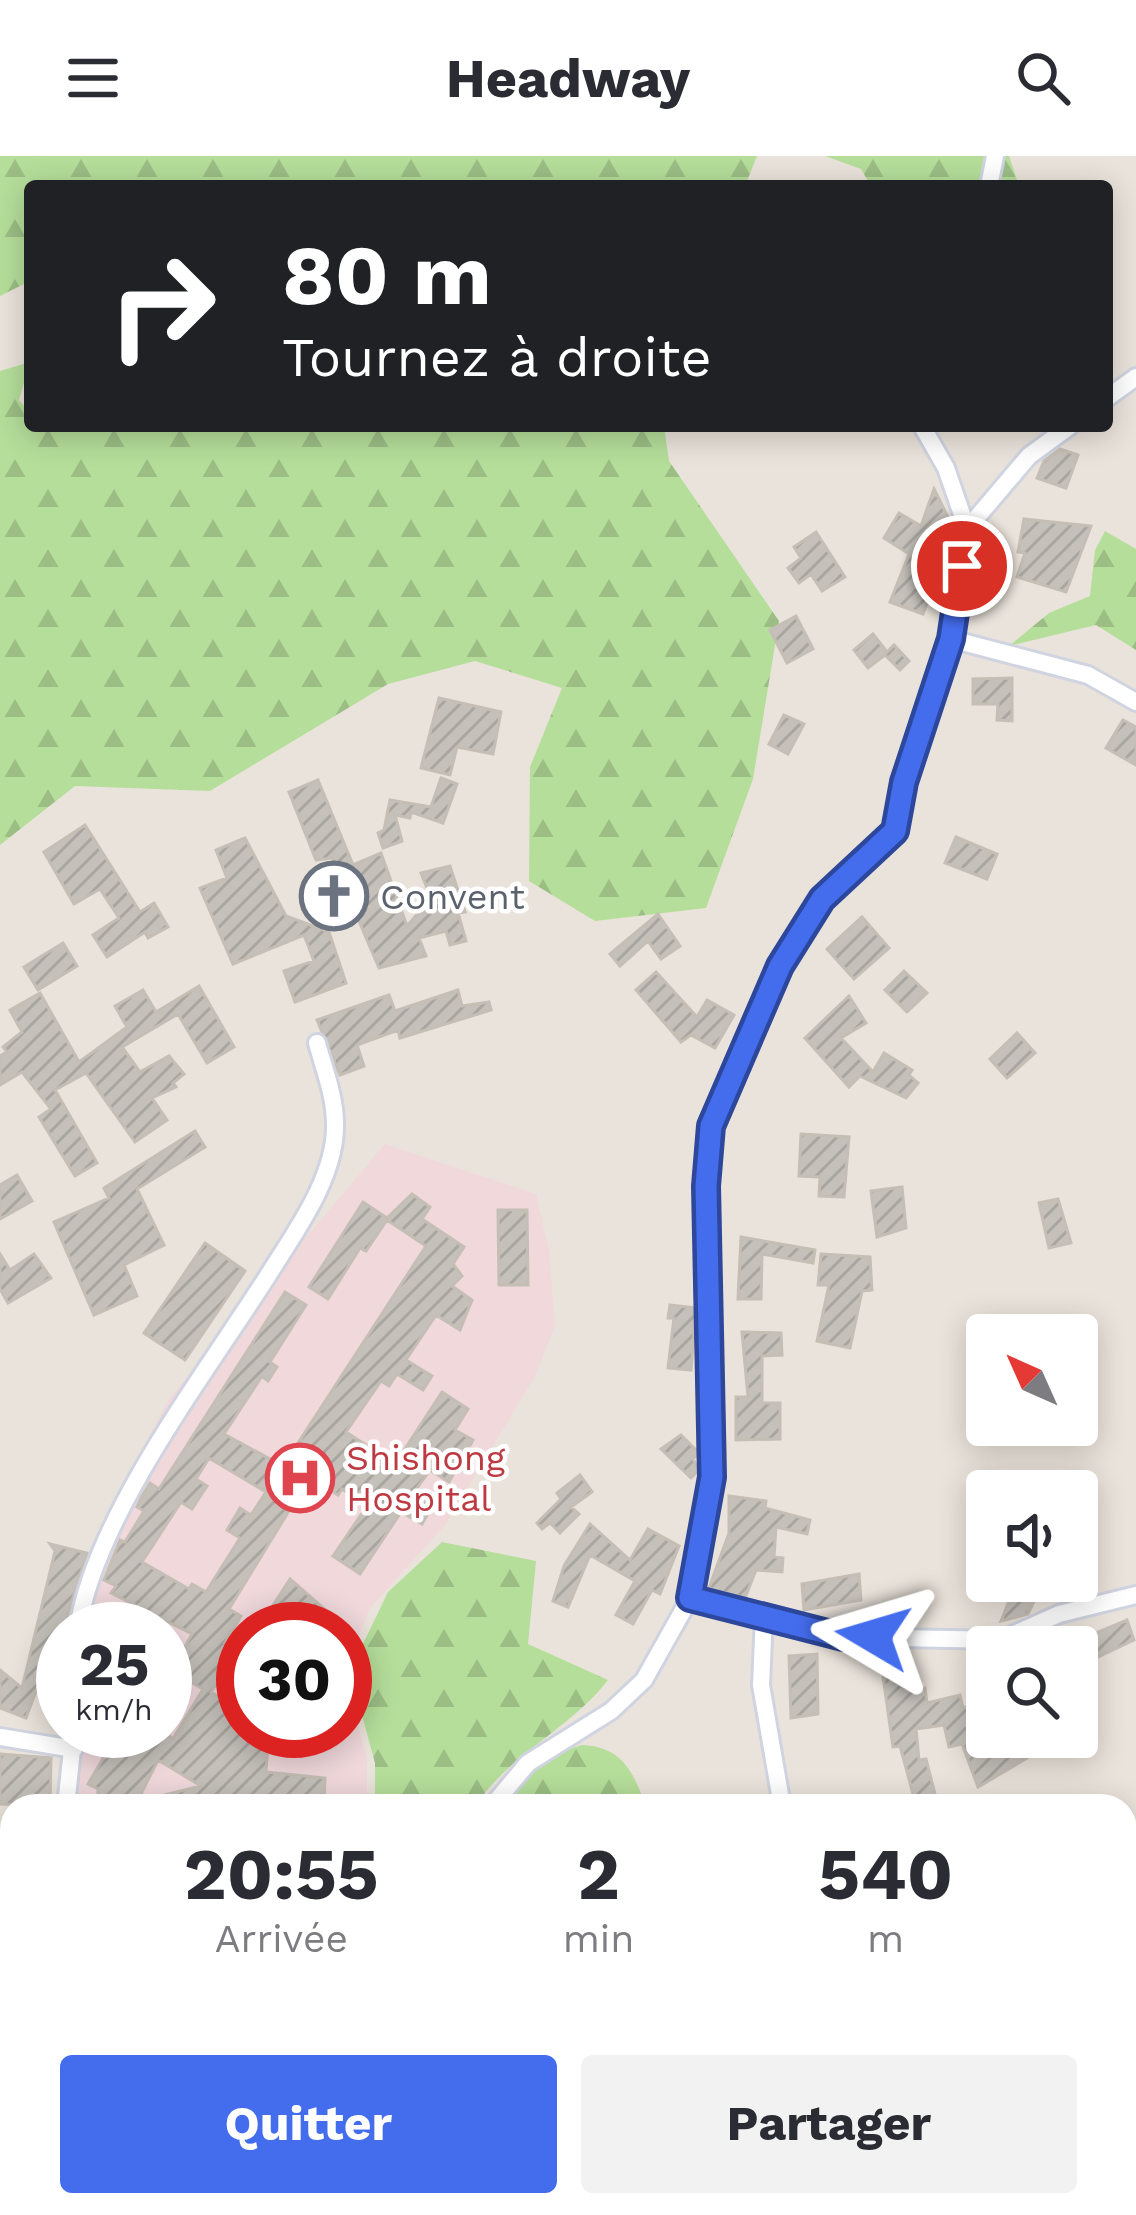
<!DOCTYPE html>
<html lang="fr">
<meta charset="utf-8">
<style>
body{margin:0;font-family:"Work Sans",sans-serif;background:#f2f2f3;color:#2b2b33;height:100vh;display:flex;flex-direction:column;font-size:45px;white-space:nowrap}
*{box-sizing:border-box;margin:0}
p{font-size:39px;color:#7c7c81}
.icon{flex:none;width:66px;height:66px;fill:none;stroke:currentColor;stroke-width:2;stroke-linecap:round;stroke-linejoin:round}
.map{position:relative;flex:1;overflow:hidden}
.side{position:absolute;left:0px;top:1638px;width:1137px;height:423px;display:flex;flex-direction:column;background:#fff;border-radius:36px 36px 0 0;box-shadow:0 6px 30px #0003}
.side>*{flex:none}
.top-card{position:absolute;left:24px;top:24px;width:1089px;height:252px;border-radius:12px;box-shadow:0 6px 30px #0003;background:#202124;color:#fff;overflow:hidden}
.needle{width:78px;rotate:315deg}
.controls{position:absolute;left:966px;top:1158px;display:grid;gap:24px}
.controls a{display:grid;place-items:center;width:132px;height:132px;border-radius:12px;background:#fff;box-shadow:0 6px 30px #0003;font-size:60px}
.speed{position:absolute;left:36px;top:1446px;display:flex;gap:24px;font-size:60px;font-weight:700;text-align:center}
.speed>*{display:grid;place-content:center;width:156px;height:156px;border-radius:50%;background:#fff;box-shadow:0 6px 30px #0003;line-height:1}
.speed small{font-size:30px;font-weight:400}
.speed .limit{border:18px solid #d22;background:#fff;color:#111}
.pin{position:absolute;display:grid;place-items:center;width:102px;height:102px;color:#fff;margin:-51px;border:6px solid #fff;border-radius:50%;box-shadow:0 3px 12px #0007}
.me{position:absolute;width:132px;margin:-66px;rotate:277deg;stroke-linejoin:round;filter:drop-shadow(0 0 9px #0008)}
.turn{display:flex;align-items:center;gap:42px;height:252px;padding:0 60px;font-size:54px}
.turn .icon{width:156px;height:156px;stroke-width:2.5}
.turn b{display:block;font-size:84px;line-height:102px}
.eta{display:flex;justify-content:space-evenly;align-items:center;height:204px;text-align:center}
.eta b{font-size:72px;font-weight:700;line-height:84px}
.action{display:flex;gap:24px;margin-top:auto;padding:24px 60px}
.action a{flex:1;height:138px;border-radius:12px;background:#446dee;color:#fff;font-size:48px;font-weight:700;line-height:138px;text-align:center}
.action a+a{background:#f2f2f3;color:#2b2b33}
header{display:flex;justify-content:space-between;align-items:center;height:156px;padding:0 60px;background:#fff;font-size:54px;font-weight:700}
.map>svg:first-child{display:block}
.medical{fill:#f0d8db}
.forest{fill:url(#forest-firs)}
.building{fill:url(#building-hatch);stroke:#c5beb5;stroke-width:3;fill-rule:evenodd}
.lines{fill:none;stroke-linecap:round;stroke-linejoin:round}
.minor-casing{stroke:#d0d4e0;stroke-width:22}
.minor{stroke:#fff;stroke-width:16}
.route-casing{stroke:#2c479b;stroke-width:30}
.route{stroke:#446dee;stroke-width:21}
.labels{text-anchor:middle;stroke-width:9;stroke-linejoin:round;paint-order:stroke}
.worship-label{font-size:36px;fill:#5b616d;stroke:#fff;text-anchor:start}
.health-label{font-size:36px;fill:#be3a42;stroke:#fff;text-anchor:start}
</style>
<header><svg class="icon" aria-label="menu" viewBox="0 0 24 24"><path d="M4 6h16M4 12h16M4 18h16"/></svg>Headway<svg class="icon" aria-label="search" viewBox="0 0 24 24"><circle cx="10" cy="10" r="6"/><path d="M15 15l6 6"/></svg></header>
<div class="map">
<svg width="1136" height="2059" viewBox="0 0 1136 2059">
<defs>
<pattern id="forest-firs" width="22" height="20" patternUnits="userSpaceOnUse" patternTransform="scale(3)"><rect width="22" height="20" fill="#b5de9a"/><path d="M5 1l3.5 6h-7zM16 11l3.5 6h-7z" fill="#9cbe85"/></pattern>
<pattern id="building-hatch" width="6" height="6" patternUnits="userSpaceOnUse" patternTransform="scale(3)"><rect width="6" height="6" fill="#c5c0ba"/><path d="M-1 1l2-2M0 6l6-6M5 7l2-2" fill="none" stroke="#a9a5a0"/></pattern>
</defs>
<rect width="100%" height="100%" fill="#eae3db"/>
<path class="medical" d="M385 988 536 1038 549 1095 555 1170 534 1222 445 1369 370 1452 345 1515V1473H243V1575H345V1526L367 1601V1650H75L73 1575H165V1473H77L86 1401 169 1243Z"/>
<path class="forest" d="M0 0H757L745 30H135L125 25 120 30H30V125L0 140Z
M825 0H1009L1019 30H871L861 13Z
M30 206 19 244 30 257V270H664L669 305 779 465 753 623 706 752 595 765 529 725 530 611 562 532 475 505 388 528 210 635 75 630 0 689V215Z
M1105 375 1136 393V494L1096 469 1009 490 1049 457 1090 440 1095 394Z
M442 1386 536 1405 528 1488 608 1524C570 1573 512 1596 475 1650H375V1607L350 1515 388 1436Z
M582 1589C623 1591 633 1616 646 1650H500C513 1619 550 1597 582 1589Z"/>
<path class="building" d="M1060 293 1078 299 1066 332 1037 322 1044 305Z
M934 333 952 369 930 414 938 418 923 458 890 446 909 398 884 382 899 357 921 370Z
M1024 363 1091 370 1066 436 1017 421 1025 397 1018 396Z
M816 376 845 421 822 435 811 418 799 427 788 412 801 402 794 391Z
M796 460 813 493 787 507 770 474Z
M873 478 887 496 894 489 909 505 900 514 885 499 868 512 854 494Z
M1012 522V565L997 564 998 548H973V523Z
M439 542 501 556 493 598 457 591 450 619 421 612Z
M784 559 804 568 788 598 769 588Z
M1123 564 1136 571V609L1106 592Z
M441 622 457 628 443 667 411 656 410 662 395 659 402 685 383 692 378 677 384 674 390 644 431 651Z
M318 624 353 709 381 697 407 770 431 742 421 717 450 710 465 756 458 757 466 785 450 789 446 775 419 782 426 800 379 812 332 702 316 704 289 636Z
M85 669 140 756 154 747 168 771 148 782 145 776 107 801 93 779 119 762 100 733 74 748 44 696Z
M956 681 997 698 987 723 945 707Z
M245 682 286 760 329 776 346 827 295 846 284 815 314 805 304 779 233 808 200 732 227 722 216 694Z
M658 758 680 790 661 803 648 785 620 810 610 798Z
M862 761 889 792 854 823 827 793Z
M63 787 77 810 38 834 24 811Z
M904 815 927 837 907 856 885 834Z
M656 816 697 861 707 844 734 859 715 892 691 879 681 886 636 834Z
M199 830 234 891 207 907 178 858 122 891 140 916 169 900 184 918 173 927 176 931 152 942 167 964 135 986 86 917 55 934 97 1007 75 1020 39 961 51 953 22 916 0 929V900L7 896 3 891 22 876 10 854 40 837 79 906 127 871 115 850 143 834 156 856Z
M458 834 462 850 489 846 491 854 400 882 398 874 357 889 364 910 340 919 317 864 389 839 395 855Z
M849 840 866 867 841 882 873 916 884 897 912 914 909 919 918 927 906 942 860 920 849 931 805 882Z
M1017 877 1035 897 1007 922 990 903Z
M195 975 205 991 137 1033 164 1089 124 1109 137 1140 94 1159 54 1066 109 1042 104 1032Z
M801 978 849 981 844 1041 819 1040 820 1021 799 1020Z
M17 1019 32 1045 0 1063V1029Z
M902 1031 906 1072 877 1081 871 1035Z
M412 1038 430 1051 422 1063 464 1091 453 1108 462 1120 452 1130 472 1144 460 1174 436 1159 406 1204 432 1220 423 1234 397 1218 389 1230 381 1225 346 1276 395 1308 442 1236 468 1253 455 1274 473 1284 449 1326 430 1314 415 1335 434 1347 422 1368 401 1356 360 1418 333 1400 367 1350 342 1333 338 1339 309 1322 229 1453 241 1460 225 1487 239 1497 211 1536 243 1555V1575H269L266 1616 325 1622 324 1650H140L139 1645 201 1630 158 1604 135 1650H97L98 1633 88 1628 119 1575H163L173 1583 203 1533 171 1515 192 1478 111 1437 116 1430 104 1424 120 1384 125 1386 144 1355 137 1351 142 1340 150 1327 159 1333 285 1136 306 1149 270 1206 277 1211 268 1225 262 1220 224 1278 283 1310 426 1090 387 1064 366 1095 360 1092 328 1143 309 1131 363 1046 387 1062ZM209 1302 266 1336 251 1359 240 1352 227 1374 240 1382 206 1436 192 1428 189 1433 142 1406 181 1346 192 1353 207 1330 196 1323Z
M1058 1043 1071 1087 1049 1092 1039 1047Z
M498 1054H527L528 1129H499Z
M741 1081 815 1094 813 1107 762 1098 761 1143H738Z
M205 1087 245 1115 185 1204 144 1177Z
M0 1098 10 1114 34 1098 51 1122 8 1147 0 1133Z
M821 1098 870 1101 872 1134 862 1135 850 1192 817 1185 829 1129H818Z
M670 1149 696 1152 691 1214 668 1212 674 1162H668Z
M742 1176 781 1177 782 1199 762 1200V1247H780V1283L736 1284V1241H748Z
M681 1279 699 1297 693 1303 699 1314 691 1322 661 1293Z
M580 1319 592 1336 571 1351 579 1358 560 1377 550 1367 542 1373 537 1367 561 1343 557 1337Z
M729 1340 766 1345 765 1352 810 1364 807 1378 776 1371 774 1401 783 1402 782 1416 756 1414 745 1442 709 1432 729 1377Z
M590 1368 630 1404 648 1373 679 1390 660 1438 652 1434 633 1468 616 1459 635 1425 590 1399 568 1451 553 1445 564 1410Z
M50 1388 87 1397 63 1473 56 1517 44 1514 26 1562 0 1552V1514L22 1532 55 1395Z
M859 1418 861 1444 804 1454 802 1428Z
M290 1423 337 1464 331 1473H273L263 1465Z
M1024 1425 1041 1430 1028 1458 1001 1465 1013 1435Z
M1127 1464 1134 1484 1077 1511V1485Z
M817 1498 818 1558 791 1562 789 1500Z
M908 1518 909 1535 925 1532 927 1547 960 1539 963 1552 987 1545V1581H1032L1039 1595 978 1631 962 1588 949 1591 944 1569 916 1573 919 1604 926 1603 938 1650H883L913 1638 900 1590 893 1591 883 1521Z
M0 1598 51 1602 50 1650 0 1648Z
M12 1987V2059H0V1996Z"/>
<g class="lines">
<defs>
<path id="minor" d="M989 30 995 0
M1107 242 1136 221
M967 373 1029 300 1070 270
M951 483 1088 519 1136 546
M690 1442 764 1460 761 1529 782 1650
M764 1460 843 1481 1001 1484 1059 1458 1136 1439
M78 1473C95 1358 211 1211 274 1110 300 1069 336 1018 335 968 335 940 324 913 317 887
M0 1581 74 1593
M66 1650 74 1575
M492 1650 528 1607 611 1555 644 1524 690 1442 712 1320 706 1030 711 970 780 810 822 743 895 675 904 626 951 483 967 373 946 312 922 270
M1125 1706 1136 1703
M0 1811 12 1799
M0 1864 12 1870
M210 2049 212 2059
M1033 2049 1044 2059
M745 2059 751 2049"/>
</defs>
<use href="#minor" class="minor-casing"/>
<use href="#minor" class="minor"/>
</g>
<g class="lines">
<defs>
<path id="route" d="M873 1480 843 1481 690 1442 712 1321 706 1030 711 970 780 810 822 743 895 675 904 626 951 483 962 410"/>
</defs>
<use href="#route" class="route-casing"/>
<use href="#route" class="route"/>
</g>
<defs>
<symbol id="church-ring" viewBox="-11 -11 22 22"><circle r="9.5" fill="#fff" stroke="#6b7280" stroke-width="1.5"/><path d="M-1.2-6h2.4v3.5h3.3v2.4h-3.3V6h-2.4V-.1h-3.3v-2.4h3.3Z" fill="#6b7280"/></symbol>
<symbol id="hospital-ring" viewBox="-11 -11 22 22"><circle r="9.5" fill="#fff" stroke="#e0444e" stroke-width="1.5"/><path d="M-5-5h3v3.5h4V-5h3V5h-3V1.5h-4V5h-3Z" fill="#e0444e"/></symbol>
</defs>
<g fill-rule="evenodd">
<use href="#church-ring" x="296" y="702" width="76" height="76"/>
<use href="#hospital-ring" x="262" y="1284" width="76" height="76"/>
</g>
<g class="labels">
<g class="worship-label">
<text x="380" y="753">Convent</text>
</g>
<g class="health-label">
<text x="346" y="1314">Shishong<tspan x="346" dy="41">Hospital</tspan></text>
</g>
</g>
</svg>
<div class="controls">
<a><svg class="needle" viewBox="-14 -14 28 28"><path d="M0-13l5 13h-10z" fill="#e53935"/><path d="M0 13l5-13h-10z" fill="#7c7c81"/></svg></a>
<a><svg class="icon" aria-label="sound" viewBox="0 0 24 24"><path d="M4 9h4l5-4v14l-5-4H4zM17 9q2 3 0 6"/></svg></a>
<a><svg class="icon" aria-label="search" viewBox="0 0 24 24"><circle cx="10" cy="10" r="6"/><path d="M15 15l6 6"/></svg></a>
</div>
<div class="speed"><div>25<small>km/h</small></div><div class="limit">30</div></div>
<div class="pin" style="left:962px;top:410px;background:#d93025"><svg class="icon" aria-label="arrive" viewBox="0 0 24 24"><path d="M6 21V4h12l-3 4 3 4H6"/></svg></div>
<svg class="me" style="left:873px;top:1480px" viewBox="-20 -20 40 40"><path d="M0-17L14 15 0 8-14 15z" fill="#446dee" stroke="#fff" stroke-width="4"/></svg>
<div class="top-card">
<div class="turn"><svg class="icon" aria-label="right" viewBox="0 0 24 24"><path d="M7 20v-9h11M14 6l5 5-5 5"/></svg><div><b>80 m</b>Tournez à droite</div></div>
</div>
<section class="side">
<div class="eta">
<div><b>20:55</b><p>Arrivée</p></div>
<div><b>2</b><p>min</p></div>
<div><b>540</b><p>m</p></div>
</div>
<div class="action"><a>Quitter</a><a>Partager</a></div>
</section>
</div>
